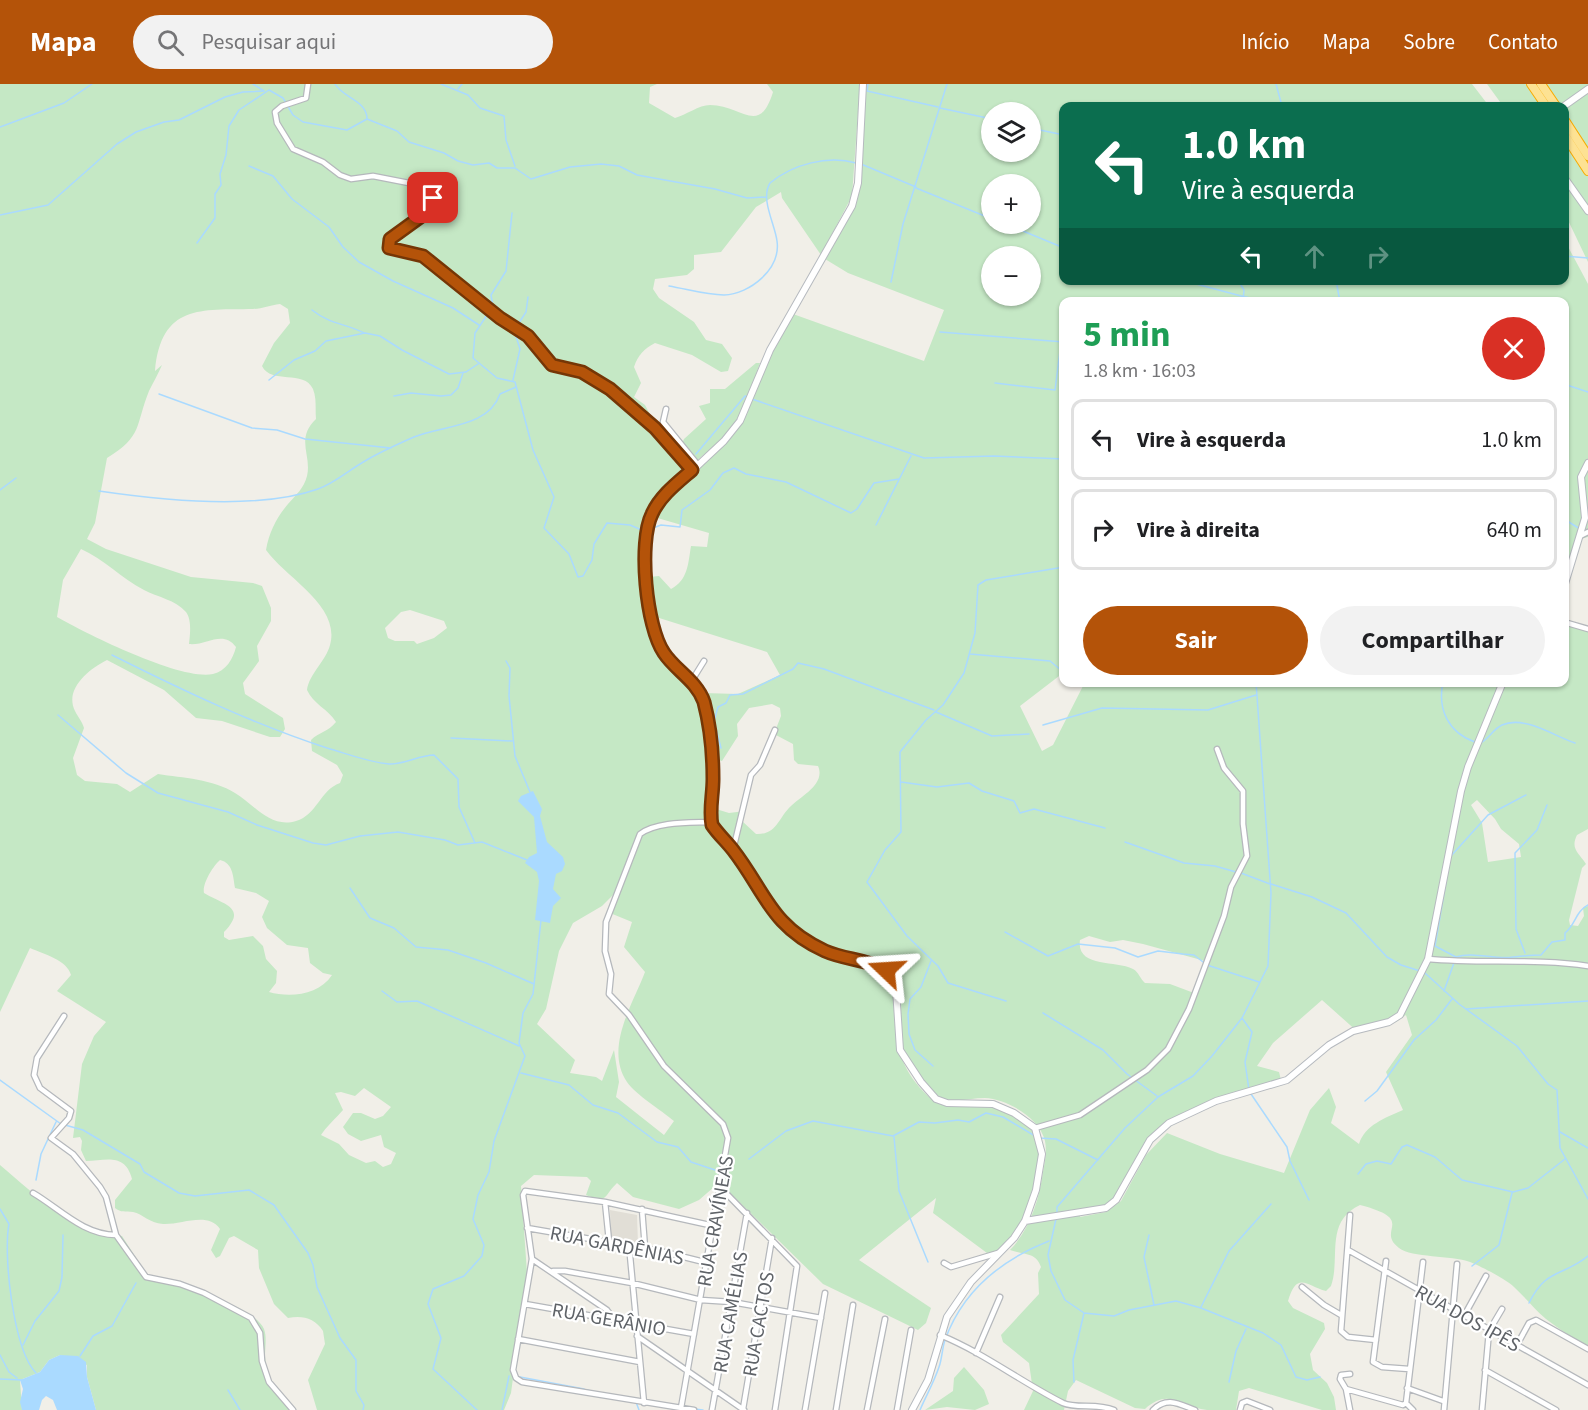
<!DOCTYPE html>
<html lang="pt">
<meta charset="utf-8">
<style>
body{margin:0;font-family:"Source Sans 3",sans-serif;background:#f2f2f2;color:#202124;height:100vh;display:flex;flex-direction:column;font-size:22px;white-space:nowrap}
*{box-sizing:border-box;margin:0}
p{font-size:20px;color:#757577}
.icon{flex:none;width:33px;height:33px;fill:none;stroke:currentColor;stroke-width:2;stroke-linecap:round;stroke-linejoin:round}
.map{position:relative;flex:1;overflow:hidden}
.drawer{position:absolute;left:1059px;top:213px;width:510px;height:390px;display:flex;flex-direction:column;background:#fff;border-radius:12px;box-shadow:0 2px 4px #0004}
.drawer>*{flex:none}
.banner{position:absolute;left:1059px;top:18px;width:510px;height:183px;border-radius:12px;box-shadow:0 2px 4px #0004;background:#0b6e4f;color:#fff;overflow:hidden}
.fabs{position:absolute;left:981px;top:18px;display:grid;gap:12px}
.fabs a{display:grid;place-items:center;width:60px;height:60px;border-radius:50%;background:#fff;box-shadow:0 2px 4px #0004;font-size:30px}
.pin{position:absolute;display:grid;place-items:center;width:51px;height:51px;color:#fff;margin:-26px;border-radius:12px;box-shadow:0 3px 9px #0006}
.me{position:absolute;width:66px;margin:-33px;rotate:290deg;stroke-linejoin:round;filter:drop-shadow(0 0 4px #0008)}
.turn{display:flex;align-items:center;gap:21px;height:126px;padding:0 24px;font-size:27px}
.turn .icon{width:78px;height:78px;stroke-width:2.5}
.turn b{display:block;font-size:42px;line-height:51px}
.lanes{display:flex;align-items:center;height:57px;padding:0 24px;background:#0003;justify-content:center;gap:30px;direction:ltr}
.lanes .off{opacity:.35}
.round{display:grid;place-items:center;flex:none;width:63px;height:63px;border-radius:32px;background:#f2f2f2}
.headline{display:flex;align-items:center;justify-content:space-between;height:102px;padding:0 24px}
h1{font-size:36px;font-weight:700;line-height:45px;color:#1e9e55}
.button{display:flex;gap:12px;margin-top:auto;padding:12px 24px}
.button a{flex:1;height:69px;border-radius:36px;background:#b45309;color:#fff;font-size:24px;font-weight:700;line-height:69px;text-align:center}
.button a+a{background:#f2f2f2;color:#202124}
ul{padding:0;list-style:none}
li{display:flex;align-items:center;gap:18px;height:81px;margin:0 12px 9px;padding:0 12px;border:3px solid #e0e0e0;border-radius:12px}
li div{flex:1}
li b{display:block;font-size:22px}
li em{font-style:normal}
header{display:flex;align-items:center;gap:36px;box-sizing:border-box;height:84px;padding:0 30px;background:#b45309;color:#fff}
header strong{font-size:28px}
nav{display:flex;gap:33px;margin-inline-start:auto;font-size:21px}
.search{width:420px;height:54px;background:#f2f2f2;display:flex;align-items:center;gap:15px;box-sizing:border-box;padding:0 21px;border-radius:33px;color:#757577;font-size:22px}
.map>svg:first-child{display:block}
.education{fill:#e1ded6}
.green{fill:#c5e8c5;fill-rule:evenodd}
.water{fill:#aadaff}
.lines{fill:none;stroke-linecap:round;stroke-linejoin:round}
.stream{stroke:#aadaff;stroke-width:1.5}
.street-casing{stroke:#b5b8bc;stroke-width:7}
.secondary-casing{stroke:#b6babf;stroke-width:8}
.highway-casing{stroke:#f9ab00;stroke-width:10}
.street{stroke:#fff;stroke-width:4.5}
.secondary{stroke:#fff;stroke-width:6}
.highway{stroke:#fde293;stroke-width:8}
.route-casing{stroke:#753606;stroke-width:15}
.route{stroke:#b45309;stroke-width:10}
.labels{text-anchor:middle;stroke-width:4.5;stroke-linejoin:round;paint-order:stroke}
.street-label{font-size:20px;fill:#5f6368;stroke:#fff}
</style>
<header>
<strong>Mapa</strong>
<div class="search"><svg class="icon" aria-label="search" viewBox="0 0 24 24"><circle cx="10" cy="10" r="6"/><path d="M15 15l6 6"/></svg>Pesquisar aqui</div>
<nav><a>Início</a><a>Mapa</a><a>Sobre</a><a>Contato</a></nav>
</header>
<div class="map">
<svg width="1588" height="1326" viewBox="0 0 1588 1326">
<rect width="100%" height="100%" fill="#f1efe8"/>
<path class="education" d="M610 1126 637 1131 638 1161 611 1157Z"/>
<path class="green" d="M0 0H657L650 3 649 19 675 34C686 31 699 21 710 21 742 21 759 53 773 8L767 0H860L852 112 821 171 782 114 781 108 756 123 721 168 694 171V185L687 191 655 195 653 205 659 214 694 238 706 256 722 260 732 274 728 287 721 288 692 271 655 259C644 265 638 271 634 283L641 299 634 313 645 321 654 338 679 366 684 355 706 335 699 322 710 319V305H725L756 279H760C752 301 745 326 730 345 720 359 706 368 694 379 648 420 633 444 645 506 649 526 650 550 659 568 669 589 692 600 702 621L711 694 710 745C720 757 732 766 740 779 769 822 773 840 822 868 841 879 875 873 889 892 895 899 894 913 894 923 895 960 900 986 929 1013 947 1029 965 1017 986 1020 1001 1023 1028 1035 1036 1050 1047 1072 1034 1116 1023 1138 1017 1148 1008 1157 1001 1167L987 1169 933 1129 936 1114 859 1176 931 1224 926 1239 918 1246 823 1200 724 1103H714L699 1116 679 1125 633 1113 617 1099C604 1111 608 1121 586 1111L591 1097 587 1093 534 1091 521 1102 527 1189 511 1309 504 1326H317L308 1296 325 1260 323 1247C315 1234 302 1231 288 1234L274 1220 259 1184 258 1166 234 1152 229 1154 220 1172 216 1174 211 1166 220 1145C208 1127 181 1141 163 1140 149 1139 143 1130 133 1128 125 1127 121 1129 115 1124V1116L132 1095C125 1068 105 1077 86 1077L81 1066 82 1057 80 1053 73 1054 82 980 94 952 106 938 57 907 71 891C67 876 44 870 30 864L0 928ZM280 220 288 225 290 239 274 259 262 282C271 301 304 285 313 305 317 315 315 325 316 335 295 355 312 371 307 392 304 404 296 411 288 420 277 433 269 448 266 466 286 494 341 522 330 561 326 577 309 590 307 606 313 620 328 625 336 638 328 648 319 648 311 656L312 667 337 681 343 691 340 699C320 706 317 731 296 737 270 745 254 720 235 709 213 695 183 694 158 690L130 708 117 700 85 697 77 691 73 674 84 644C82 637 78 633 75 627 64 605 89 585 107 576L164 606 196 634 222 637 270 653H280L285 645 283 634 245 610 243 599 259 577 257 562 271 537V524L262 502 253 499 191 493 106 465 87 455 95 439 107 374C143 352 135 342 149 307 153 299 158 290 162 281L155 287C161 220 201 226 253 225 262 225 270 221 280 220ZM81 465C104 475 121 494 144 506 157 513 176 516 186 528 192 536 190 551 189 560 206 562 223 545 236 563 233 575 226 587 213 590 181 597 87 550 57 533L63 496ZM410 526 444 537 447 544 434 554 417 560 414 557H395L388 554 385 544 401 528ZM220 776C233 779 233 792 235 804L256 809 269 817 262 833 267 844 287 861 308 864 310 879 323 889 332 891C319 911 290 914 269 908L276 899 277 887 266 875 263 862 253 852 229 856 224 853V848C248 823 224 821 204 809 202 800 213 782 220 776ZM618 806 610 829 632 838 624 863 645 888C633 920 604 964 627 998 636 1011 661 1026 674 1037L664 1051 616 1013 619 998 614 966 602 997 596 993 570 989 575 976 537 940 546 925 559 867 573 839 602 822ZM364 1004 391 1023 383 1032 375 1035 361 1029H353L343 1043 348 1050 361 1057 381 1051 384 1063 396 1069 391 1080 383 1083 375 1077 366 1079 349 1071 339 1060 321 1051C326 1043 336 1034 343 1026L335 1009 341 1008 355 1012Z
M866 0H1472L1489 22H1064V196H1564L1565 157 1588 200V453L1578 455 1565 505 1564 218H1064L1063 589 1020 622 1042 667 1053 661 1083 602 1080 599 1564 598 1565 539 1588 542V745L1577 751C1570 765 1579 769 1586 780L1582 784 1569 836 1570 841 1578 842 1584 832 1583 824 1588 822V1263C1574 1255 1559 1245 1546 1235 1534 1225 1525 1213 1514 1203 1506 1195 1480 1182 1470 1178 1451 1171 1412 1174 1399 1164 1375 1146 1418 1136 1360 1121 1324 1138 1341 1174 1331 1202L1326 1207C1307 1202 1297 1186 1288 1217L1293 1224 1324 1239 1325 1245 1310 1270 1313 1286 1327 1299 1334 1313 1336 1326H1322L1249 1304 1239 1307 1236 1326C1227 1326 1217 1326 1207 1326 1181 1323 1169 1303 1145 1325L1135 1324 1076 1296 1068 1307 1064 1326H1024L1033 1307 1029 1279 1003 1258 1001 1251 1039 1210 1038 1189 1041 1183C1036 1168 1024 1171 1010 1166 1030 1145 1039 1116 1043 1088 1045 1078 1047 1067 1045 1057 1040 1034 1007 1015 985 1014 965 1014 945 1023 930 1005 919 993 908 979 903 963 897 944 907 903 894 888 876 868 849 873 827 864 819 860 810 855 804 850 776 829 764 803 745 776 737 763 725 753 715 742L716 725 729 729 745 727 742 737 756 750C777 751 778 734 791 722 801 712 826 700 818 682L798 680 794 676 793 660 774 650 781 632 780 624 772 620 749 624 737 640 738 652 722 677 714 675 708 620 703 609 738 610 780 591 767 568 656 533 649 493 659 492 671 505C688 496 688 480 691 462L707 463 709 449 654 433 673 408 735 349 747 330 769 270 793 230 924 277 944 226 848 189 825 175 858 113ZM992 28H1030V68H992ZM992 100H1030V140H992ZM992 172H1030V212H992ZM1477 716 1495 735 1501 745 1519 760 1521 773 1488 778 1482 739 1471 721ZM1089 852 1110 858 1123 856 1143 860 1205 877 1194 909 1170 900 1145 899C1140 895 1139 888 1133 885 1115 876 1076 884 1080 856ZM1322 916 1359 949 1396 938 1406 931 1412 951 1386 988 1403 1026C1385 1034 1365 1041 1359 1060L1331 1039 1336 1023 1329 1004 1310 1026 1284 1089 1220 1070 1167 1049 1146 1071 1121 1117 1106 1128 1080 1133 1082 1127 1105 1122 1113 1116 1140 1068 1165 1038 1212 1016 1281 996 1279 988 1257 982 1273 959Z
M1487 0H1588V178L1565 130 1564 22H1503Z
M0 1081C38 1113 70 1146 122 1152L145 1188 153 1194C178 1199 254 1222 264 1245 267 1253 265 1263 265 1272 266 1296 280 1309 296 1326H96L87 1293V1281L60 1271 49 1276 40 1288 20 1296 22 1326H0Z
M964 1283 984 1306 989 1320 975 1326 947 1323 925 1326 953 1307 954 1294Z"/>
<path class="water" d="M533 707 542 725 540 732 547 758 563 773 565 780 562 787 556 790 553 805 561 814 553 822 550 839 535 836 539 797 537 788 525 779 529 773 537 769 534 733 518 717 521 712Z
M60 1271 78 1272 86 1278 87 1293 96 1326H57L53 1316 46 1312 42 1316 39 1326H22L20 1318 23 1305 20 1296 40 1288 49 1276Z"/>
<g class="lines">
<path class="stream" d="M253 0 264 7
M335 0C343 14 366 16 367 34
M441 0 468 11 480 24 504 32 506 56 515 82
M868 0 867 7 938 23
M1276 0 1282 22
M458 5 462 0
M940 24 992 35
M367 35 397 47 409 58 444 69 458 77 473 81 489 79 497 84H515L531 95 570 83 601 80 619 82 637 91 715 105 747 114 766 113
M0 43 64 19 92 0
M1030 44 1064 51
M861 80 916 103
M249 82 273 92 292 115 329 143 343 163 359 178 393 197 453 224 479 241
M916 104 992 135
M512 129 506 187 491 211 493 222 475 249 473 274 497 294 515 298 533 366 554 413 544 444 569 470 578 493 583 492 592 476 594 460 607 439 630 441 644 447
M0 131 48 121 117 60 136 48 164 38 179 36 225 13 243 8 264 7
M1006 140 1064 164
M197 159 215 134V110L221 101 220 90 226 71 229 42 239 26 269 6 283 14 293 31 303 38 347 46 367 35
M1564 172 1588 174
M1181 196 1245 213
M1238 196 1244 206 1243 218
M1336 196 1340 218
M891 198 903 140 947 0
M669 202C687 205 706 211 724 211 750 210 781 185 777 157 775 140 760 115 770 99 793 80 828 71 856 79
M1246 213 1265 218
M312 226C331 241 345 239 364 249
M517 242 526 228 528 213
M940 248 1064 258
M269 296 294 276 315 267 326 257 365 249 380 252 402 266 449 290 466 288 478 280
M513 296 520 265 514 246
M995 299 1055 306 1061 259
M1564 300 1588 308
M159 310 252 344 277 346 305 355 391 364
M394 312 411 309 441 312 451 311 458 304 463 289
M752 315 924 374 994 372 1064 375
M696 370 745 312 748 313
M0 406 16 394
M99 407C160 416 259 426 318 405 335 399 349 386 365 377 380 368 398 360 414 353 443 341 488 344 500 310L516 303
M1564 435 1580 445
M876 441 911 372
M648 446 661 441 680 443 682 426 710 406 723 389 734 384 746 390 786 398 851 429 857 425 874 399 899 395
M970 570 1050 577 1062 587
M112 571C182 606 253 640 327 664 348 670 368 678 389 680 404 681 419 671 434 671L458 695 459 723 475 759
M506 577 510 584 509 612 515 672 530 708
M1443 598C1437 626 1449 649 1475 658
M936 628 992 652 1029 650
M58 631 126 689 158 709 228 728 257 741 313 759 326 761 360 752 398 748 445 756 458 761 482 758 527 776
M1043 641 1102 624 1208 626 1256 611
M451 654 512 657
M1480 659C1488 656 1493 645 1502 641 1524 631 1554 652 1575 659
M721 664 714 637 718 623 726 619 730 611 743 610 793 585 798 579 824 585 934 626
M901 698 937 703 969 699 982 707 1014 717 1020 729 1034 725 1105 744
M1125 758 1184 779 1215 782 1236 788
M1451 772 1488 731 1526 711
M1241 789 1270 800
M1447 792 1435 862 1456 873C1473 867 1495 876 1513 873 1524 872 1531 871 1541 871L1552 858 1565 856V849C1576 840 1575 828 1588 821
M1271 800 1312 813 1346 829 1387 873 1401 881 1420 887
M350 804 370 834 394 844 416 863 448 866 486 879 534 900
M1005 848 1048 872 1078 860 1115 864 1138 873 1158 867 1183 870 1194 871 1207 881 1259 898
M1525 869 1516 845 1515 769 1537 746 1547 721
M931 877 921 903 910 915 908 930 909 950 915 966 933 982
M1425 889 1459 920 1517 962 1548 1000 1557 1006 1560 1064 1588 1115
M382 907 397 918 417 917 519 962
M1444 907 1456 873
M1006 917 948 899 938 882 907 852 867 798 885 766 901 748 900 668 926 636 943 621 964 589 975 549 978 501 986 496 1064 483
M1466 925 1588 917
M1043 929 1103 966 1127 990 1157 1012
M1242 934 1252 948 1245 978 1249 1006
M521 989 569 1001 593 1021 618 1029 657 1058 678 1063 691 1078 715 1086
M0 996 61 1040
M1251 1010 1287 1063 1290 1077 1309 1116
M1365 1017 1377 1007 1414 956 1436 936 1452 915
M65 1041 83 1046 140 1080 144 1088 179 1109 195 1112 249 1106 274 1121 308 1169 313 1181 317 1203 340 1254 356 1276V1307L364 1321 363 1326
M1560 1048 1588 1064
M894 1053 899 1107 928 1178
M1039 1054 1056 1055 1098 1076
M749 1075 786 1047 813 1037 893 1052 919 1038 935 1039 958 1036 969 1038 986 1029 1003 1033 1035 1052
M1358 1090 1366 1080 1377 1077 1391 1080 1402 1063 1407 1061 1435 1073 1462 1096 1513 1108 1528 1104 1565 1075
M36 1096 41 1070 56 1038
M0 1125 9 1140C3 1170 13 1265 36 1289
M1057 1131V1123L1125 1044 1158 1013 1193 992 1212 972 1242 934 1268 882 1271 809 1256 598
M1056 1135 1048 1171 1051 1187 1065 1216 1084 1229 1114 1232 1129 1226 1176 1217 1201 1224 1263 1249 1281 1261 1296 1293 1307 1296 1320 1293
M1149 1151 1144 1173 1154 1221
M1472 1182 1499 1161 1512 1109
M1529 1219C1546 1184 1562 1193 1588 1172
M1201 1223 1229 1167 1271 1120
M23 1261 35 1237 59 1207 62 1193 63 1151
M0 1271 9 1288 17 1294
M80 1272 93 1252 112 1242 136 1199
M520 1293 584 1305
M0 1295 22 1296
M1074 1298 1073 1276 1084 1229
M1229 1298 1236 1267 1246 1245
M228 1306 240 1326
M587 1306 595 1308
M636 1318 639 1326
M695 1325 703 1326
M477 1326 433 1285 441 1254 428 1220 433 1205 464 1192 482 1172 484 1161 473 1135 478 1111 489 1088 494 1057 525 972 519 959 523 929 533 910 541 836
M502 1326 509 1292
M920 1326C926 1312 934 1298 939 1283 942 1275 942 1265 945 1256 963 1206 1001 1176 1049 1157"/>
<defs>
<path id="street" d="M308 0 306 14 282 22 275 28 277 39 293 65 323 78 340 91 351 95 373 92 414 100 426 105 433 114 430 126 390 155 389 164 423 172 495 230 528 252 553 281 582 288 610 305 655 344 692 386
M666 325 663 338 698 381
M1580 452 1588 448
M1564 538 1588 545
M691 598 704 577
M733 766 751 691 760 681 775 646
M1428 875C1481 880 1535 874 1588 882
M64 932 37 974 34 991 40 1004 71 1027 69 1034 51 1054 73 1070 100 1103 106 1113 116 1151
M1035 1044 1080 1031 1147 986 1168 965 1189 925 1224 832 1231 803 1247 772 1243 740V707L1224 684 1217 665
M721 1104 797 1182 775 1326
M33 1109C59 1124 83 1151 116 1151L146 1193 180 1200 204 1209 251 1234 260 1249 262 1277 269 1298 293 1326
M605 1118 609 1157
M642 1125 645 1164
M1350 1131 1341 1247 1348 1253 1376 1256
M527 1144 660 1167 708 1179
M629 1161 644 1319
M1348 1166 1588 1301
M532 1175 607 1226 613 1234
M1386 1177 1373 1278 1382 1283 1409 1285
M944 1179 951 1183 998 1169
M553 1187H565L632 1199 701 1216 732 1218 821 1234
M1302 1203 1324 1221 1341 1231
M525 1220 694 1250
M1464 1232 1486 1192
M940 1251C984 1269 1021 1298 1063 1319 1076 1325 1097 1319 1114 1326
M637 1252 744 1326
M518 1255 640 1278
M1517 1261 1529 1239 1536 1236 1588 1265
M976 1269 1000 1213
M1485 1286 1556 1326
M1350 1290 1341 1291 1340 1295 1346 1305 1350 1326
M1407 1304 1443 1317
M1346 1305 1403 1321 1406 1319 1413 1326
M1406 1319 1423 1178
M681 1324 728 1054 723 1040 664 982 629 931 609 910 611 890 605 867 606 838 640 750C658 737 691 739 711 738
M743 1325 772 1154
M694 1326 522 1298 516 1294 513 1286 532 1175 523 1111 525 1107 605 1118 714 1142
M712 1326 747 1129
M805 1326 825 1209
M836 1326 853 1221
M867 1326 885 1235
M897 1326 911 1246
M1153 1326C1167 1312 1179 1320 1195 1326
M1240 1326 1242 1319 1247 1317 1270 1326
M1444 1326 1457 1180
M1482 1326 1489 1247 1502 1225"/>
<path id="secondary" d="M863 0 858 99 852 122 770 266 740 337 724 357 662 415 653 428 647 444 645 488 658 558 670 576 698 606 704 619 713 690 712 741C718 750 726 757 733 766 764 806 770 840 821 865 843 876 870 873 890 889L896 905 900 966 921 998 936 1015 947 1019 993 1020 1014 1029 1035 1044 1042 1070 1036 1106 1025 1137 1014 1154 971 1198 947 1233 928 1296 912 1326
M1564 22 1588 5
M1564 93 1588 127
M1564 503 1585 434 1581 393 1588 379
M1025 1137 1106 1124 1116 1116 1150 1056 1169 1039 1216 1017 1287 996 1329 961 1353 947 1389 938 1400 931 1428 875 1461 707 1468 683 1503 598"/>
<path id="highway" d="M1531 0 1546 22
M1541 0 1556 22
M1564 35 1588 72
M1564 50 1588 87"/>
</defs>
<use href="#street" class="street-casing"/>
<use href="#secondary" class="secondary-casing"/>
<use href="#highway" class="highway-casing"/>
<use href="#street" class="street"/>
<use href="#secondary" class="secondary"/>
<use href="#highway" class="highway"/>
</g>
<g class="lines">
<defs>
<path id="route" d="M433 114 430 126 390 155 389 164 423 172 500 234 528 252 552 281 582 288 610 305 655 344 692 386C677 399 660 412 652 430 638 458 646 543 664 569 675 586 697 597 704 618 710 641 713 672 713 695 713 711 709 726 712 741 718 750 726 757 733 766 765 807 770 842 825 867 845 876 867 875 886 886"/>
</defs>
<use href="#route" class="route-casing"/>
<use href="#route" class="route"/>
</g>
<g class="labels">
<g class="street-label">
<text transform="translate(715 1137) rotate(-80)" y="7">RUA CRAVÍNEAS</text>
<text transform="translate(617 1161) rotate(11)" y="7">RUA GARDÊNIAS</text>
<text transform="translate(730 1228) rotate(-80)" y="7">RUA CAMÉLIAS</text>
<text transform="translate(1468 1234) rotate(29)" y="7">RUA DOS IPÊS</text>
<text transform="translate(609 1235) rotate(10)" y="7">RUA GERÂNIO</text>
<text transform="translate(758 1240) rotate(-80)" y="7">RUA CACTOS</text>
</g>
</g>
</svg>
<div class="fabs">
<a><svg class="icon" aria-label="layers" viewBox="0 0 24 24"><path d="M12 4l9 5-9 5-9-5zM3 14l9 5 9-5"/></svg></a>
<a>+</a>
<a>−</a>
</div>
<div class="pin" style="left:433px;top:114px;background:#d93025"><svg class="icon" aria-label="arrive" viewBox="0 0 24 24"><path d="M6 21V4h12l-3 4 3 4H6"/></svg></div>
<svg class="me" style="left:886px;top:886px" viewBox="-20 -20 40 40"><path d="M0-17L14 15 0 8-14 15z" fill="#b45309" stroke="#fff" stroke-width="4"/></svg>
<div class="banner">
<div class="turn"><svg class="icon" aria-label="left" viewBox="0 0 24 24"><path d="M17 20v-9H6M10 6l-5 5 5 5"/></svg><div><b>1.0 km</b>Vire à esquerda</div></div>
<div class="lanes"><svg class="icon" aria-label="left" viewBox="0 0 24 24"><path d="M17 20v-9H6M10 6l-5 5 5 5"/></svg><svg class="icon off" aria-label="ahead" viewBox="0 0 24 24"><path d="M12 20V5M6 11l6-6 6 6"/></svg><svg class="icon off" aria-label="right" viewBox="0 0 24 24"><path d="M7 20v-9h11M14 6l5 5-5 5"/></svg></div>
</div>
<section class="drawer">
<div class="headline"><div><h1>5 min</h1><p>1.8 km · 16:03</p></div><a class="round" style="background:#d93025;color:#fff"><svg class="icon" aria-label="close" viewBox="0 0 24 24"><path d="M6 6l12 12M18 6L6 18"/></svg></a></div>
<ul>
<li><svg class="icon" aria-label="left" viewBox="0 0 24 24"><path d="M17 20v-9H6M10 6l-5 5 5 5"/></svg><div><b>Vire à esquerda</b></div><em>1.0 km</em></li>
<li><svg class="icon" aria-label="right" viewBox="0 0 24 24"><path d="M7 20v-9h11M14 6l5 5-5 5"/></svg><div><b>Vire à direita</b></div><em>640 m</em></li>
</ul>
<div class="button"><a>Sair</a><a>Compartilhar</a></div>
</section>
</div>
